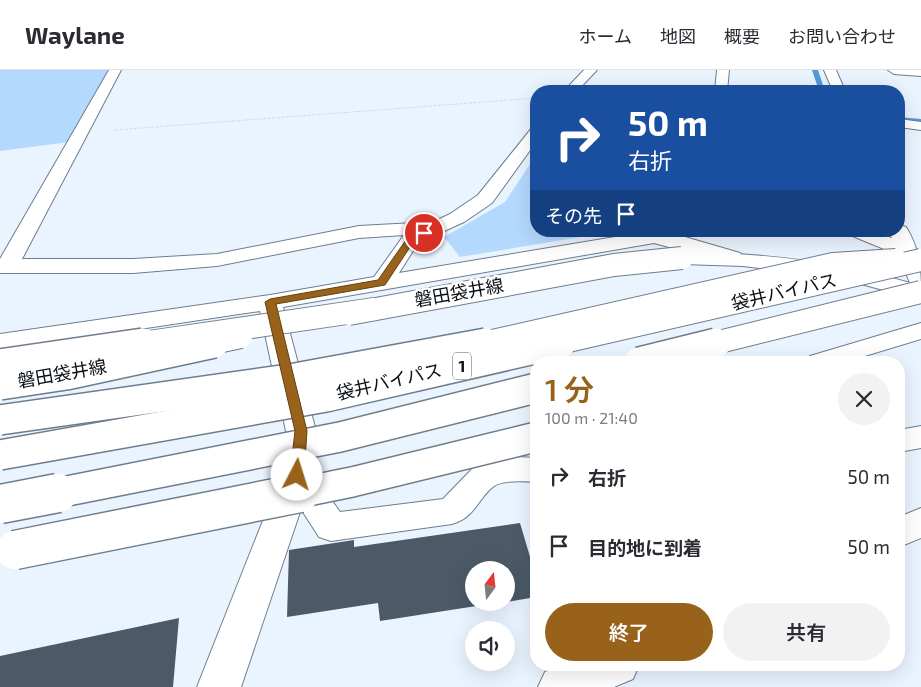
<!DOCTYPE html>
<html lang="ja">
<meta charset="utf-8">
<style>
body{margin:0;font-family:"Exo 2","Noto Sans JP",sans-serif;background:#f2f2f3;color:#2b2b33;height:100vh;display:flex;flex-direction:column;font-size:19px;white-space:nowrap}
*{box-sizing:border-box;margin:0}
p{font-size:16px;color:#7c7c81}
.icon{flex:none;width:28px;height:28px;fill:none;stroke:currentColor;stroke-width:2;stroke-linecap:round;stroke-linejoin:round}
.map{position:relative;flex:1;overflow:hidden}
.sheet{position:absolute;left:530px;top:286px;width:375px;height:315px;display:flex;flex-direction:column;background:#fff;border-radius:20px;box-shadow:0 5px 20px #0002}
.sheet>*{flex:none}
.hud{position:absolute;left:530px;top:15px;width:375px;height:152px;border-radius:20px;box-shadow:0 5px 20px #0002;background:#1a4fa0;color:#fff;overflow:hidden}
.needle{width:32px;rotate:15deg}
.controls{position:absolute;left:465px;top:491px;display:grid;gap:10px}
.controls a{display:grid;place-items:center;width:50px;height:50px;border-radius:50%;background:#fff;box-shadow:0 5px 20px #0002;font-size:25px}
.pin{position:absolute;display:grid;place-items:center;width:42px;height:42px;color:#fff;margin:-21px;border:2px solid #fff;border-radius:50%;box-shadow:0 1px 5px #0007}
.me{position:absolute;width:55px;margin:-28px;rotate:5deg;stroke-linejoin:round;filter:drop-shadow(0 0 4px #0008)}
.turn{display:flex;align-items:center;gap:18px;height:105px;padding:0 15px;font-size:22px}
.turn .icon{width:65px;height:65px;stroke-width:2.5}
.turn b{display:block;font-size:35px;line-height:42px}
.then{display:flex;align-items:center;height:48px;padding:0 15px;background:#0003;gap:10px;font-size:19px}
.round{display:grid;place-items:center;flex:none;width:52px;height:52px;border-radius:26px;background:#f2f2f3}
.overview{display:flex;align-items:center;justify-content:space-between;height:85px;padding:0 15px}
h1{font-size:30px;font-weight:600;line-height:38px;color:#98621b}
.action{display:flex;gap:10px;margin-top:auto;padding:10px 15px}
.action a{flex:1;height:58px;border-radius:30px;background:#98621b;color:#fff;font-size:20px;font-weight:600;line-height:58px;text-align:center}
.action a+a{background:#f2f2f3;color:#2b2b33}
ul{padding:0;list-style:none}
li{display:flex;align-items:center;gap:15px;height:70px;padding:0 15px}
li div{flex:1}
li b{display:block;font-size:19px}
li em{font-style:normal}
header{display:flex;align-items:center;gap:30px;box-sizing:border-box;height:70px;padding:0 25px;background:#fff;border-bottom:1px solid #e1e1e2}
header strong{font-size:24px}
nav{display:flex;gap:28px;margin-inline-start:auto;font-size:18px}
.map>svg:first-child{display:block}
.green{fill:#b4d9fe}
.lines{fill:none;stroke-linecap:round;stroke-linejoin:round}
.stream{fill:#539adb;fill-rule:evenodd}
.building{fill:#4c5a68}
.street-casing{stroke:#6e7d8c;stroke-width:2}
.secondary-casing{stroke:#6e7d8c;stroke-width:2}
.highway-casing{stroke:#6e7d8c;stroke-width:2}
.path{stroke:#949ca4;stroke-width:1;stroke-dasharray:0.5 2;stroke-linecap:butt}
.street{fill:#fff;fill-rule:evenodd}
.secondary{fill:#fff;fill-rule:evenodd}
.highway{fill:#fff;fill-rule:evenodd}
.secondary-bridge-far1-casing{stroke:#6e7d8c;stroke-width:24;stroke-linecap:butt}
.secondary-bridge-casing{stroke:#6e7d8c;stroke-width:32;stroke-linecap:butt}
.highway-bridge-far2-casing{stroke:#6e7d8c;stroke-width:24;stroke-linecap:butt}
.highway-bridge-far1-casing{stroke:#6e7d8c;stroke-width:32;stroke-linecap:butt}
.highway-bridge-casing{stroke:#6e7d8c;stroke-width:41;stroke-linecap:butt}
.secondary-bridge-far1{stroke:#fff;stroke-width:22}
.secondary-bridge{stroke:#fff;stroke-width:29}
.highway-bridge-far2{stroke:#fff;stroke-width:22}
.highway-bridge-far1{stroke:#fff;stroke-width:29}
.highway-bridge{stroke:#fff;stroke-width:38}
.route{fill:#98621b;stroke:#634012}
.labels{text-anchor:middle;stroke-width:5;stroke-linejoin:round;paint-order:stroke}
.shield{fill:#fff;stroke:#54585b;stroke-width:1}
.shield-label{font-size:16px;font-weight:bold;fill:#0b1015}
.street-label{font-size:18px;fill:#0b1015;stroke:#fff}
</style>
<header>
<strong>Waylane</strong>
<nav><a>ホーム</a><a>地図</a><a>概要</a><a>お問い合わせ</a></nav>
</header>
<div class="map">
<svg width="921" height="617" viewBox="0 0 921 617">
<rect width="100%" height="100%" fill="#eaf4fe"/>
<path class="green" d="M0 0H113L77 71 0 81Z
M536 85V161H617L460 187 444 167 505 132Z"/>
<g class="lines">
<path class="stream" d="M812 0H818L825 21H819Z
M899 47 921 49V53L899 51Z"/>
</g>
<path class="building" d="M520 453 536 507V527L506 532V500H474V532H502L380 551 378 533 287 547 289 480 354 470V477Z
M179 548 173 617H0V586Z"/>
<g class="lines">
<defs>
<path id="street" d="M109 0H121L22 189H133L217 184 359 156 433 152 450 144 478 125 531 59 536 58V72L492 133 464 152 418 173 399 203 651 161H698L695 165 685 167 740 183 743 188 740 193 732 194 654 173 283 237 316 361 313 404 340 442 443 429 474 397 518 387 536 388V412C525 411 503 410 494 416 477 429 476 447 452 454L331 471 319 467 301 439 241 617H197L281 405 286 361 260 241 0 280V264L270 225 374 207 404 165 359 168 217 196 133 203H0V189Z
M584 0H597L577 21H564Z
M717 0H729L727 21H715Z
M888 0H921V6L894 4Z
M899 49 921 52V60L899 57Z
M847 161H875L915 178 919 182 915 186 908 188 901 186 850 165Z
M921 356V378L899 382V360Z"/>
<path id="secondary" d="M824 0H836L845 21H833Z
M899 155 906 157C921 181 921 202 921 230L861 214 803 203 743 196 682 194 674 193 671 188 674 183 682 182C759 183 836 191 910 213L889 161H899Z
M921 438V468L899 477V447Z
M562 595H639L633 609 614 617H538L545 602Z"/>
<path id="highway" d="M921 253V269L845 292H806L810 286Z"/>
</defs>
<use href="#street" class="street-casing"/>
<use href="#secondary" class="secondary-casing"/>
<use href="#highway" class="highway-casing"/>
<path class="path" d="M115 60 536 28"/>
<use href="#street" class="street"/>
<use href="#secondary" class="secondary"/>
<use href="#highway" class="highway"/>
<defs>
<path id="secondary-bridge-far1" d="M349 244 614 195 682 188
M208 274 241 267
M479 274 833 194 896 190"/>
<path id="secondary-bridge" d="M0 315 66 305 214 273
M0 350 295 308 486 273"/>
<path id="highway-bridge-far2" d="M135 274 374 239
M555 274 921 190
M711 274 921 222"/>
<path id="highway-bridge-far1" d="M639 292 716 273
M0 294 143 273
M0 385 326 327 561 273
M52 424 340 367 536 318
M293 424 352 412 536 367"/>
<path id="highway-bridge" d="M0 434 58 423
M15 480 300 423"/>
</defs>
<use href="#secondary-bridge-far1" class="secondary-bridge-far1-casing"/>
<use href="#secondary-bridge" class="secondary-bridge-casing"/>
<use href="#highway-bridge-far2" class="highway-bridge-far2-casing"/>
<use href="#highway-bridge-far1" class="highway-bridge-far1-casing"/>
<use href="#highway-bridge" class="highway-bridge-casing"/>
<use href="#secondary-bridge-far1" class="secondary-bridge-far1"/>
<use href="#secondary-bridge" class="secondary-bridge"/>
<use href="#highway-bridge-far2" class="highway-bridge-far2"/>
<use href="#highway-bridge-far1" class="highway-bridge-far1"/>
<use href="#highway-bridge" class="highway-bridge"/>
</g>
<path class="route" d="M424 161 428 163 427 165 414 171 385 215 276 234 307 361 304 405 302 409H292L290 405 295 361 265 232 270 229 378 210 408 167Z"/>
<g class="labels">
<rect class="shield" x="453" y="282.5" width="18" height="27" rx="4"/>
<g class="shield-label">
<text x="462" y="302">1</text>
</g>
<g class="street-label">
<text transform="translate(784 222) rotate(-13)" y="6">袋井バイパス</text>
<text transform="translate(459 223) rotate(-10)" y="6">磐田袋井線</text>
<text transform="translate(62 304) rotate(-10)" y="6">磐田袋井線</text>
<text transform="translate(389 312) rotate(-13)" y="6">袋井バイパス</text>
</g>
</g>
</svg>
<div class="controls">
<a><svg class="needle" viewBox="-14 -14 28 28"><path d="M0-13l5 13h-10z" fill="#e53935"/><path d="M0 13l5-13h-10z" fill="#7c7c81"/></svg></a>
<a><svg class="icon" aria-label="sound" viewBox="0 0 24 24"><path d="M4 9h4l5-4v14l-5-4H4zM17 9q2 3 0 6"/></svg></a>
</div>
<div class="pin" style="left:424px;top:163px;background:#d93025"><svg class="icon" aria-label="arrive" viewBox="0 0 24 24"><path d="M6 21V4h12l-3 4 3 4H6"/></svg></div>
<svg class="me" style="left:297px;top:405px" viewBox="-20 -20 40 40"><circle r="19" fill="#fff"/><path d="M0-13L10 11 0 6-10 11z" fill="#98621b"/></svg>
<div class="hud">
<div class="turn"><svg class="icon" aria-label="right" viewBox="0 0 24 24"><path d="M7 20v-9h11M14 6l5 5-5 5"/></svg><div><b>50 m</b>右折</div></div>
<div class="then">その先<svg class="icon" aria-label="arrive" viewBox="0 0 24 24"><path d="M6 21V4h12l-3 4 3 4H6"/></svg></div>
</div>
<section class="sheet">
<div class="overview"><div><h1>1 分</h1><p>100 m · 21:40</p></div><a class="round"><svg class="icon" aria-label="close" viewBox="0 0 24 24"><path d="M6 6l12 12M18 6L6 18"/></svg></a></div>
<ul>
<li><svg class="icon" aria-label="right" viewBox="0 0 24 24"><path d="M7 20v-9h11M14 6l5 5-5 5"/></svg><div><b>右折</b></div><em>50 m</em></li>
<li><svg class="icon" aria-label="arrive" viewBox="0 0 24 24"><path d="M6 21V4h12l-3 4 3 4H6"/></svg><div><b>目的地に到着</b></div><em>50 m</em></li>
</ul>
<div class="action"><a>終了</a><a>共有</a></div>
</section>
</div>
